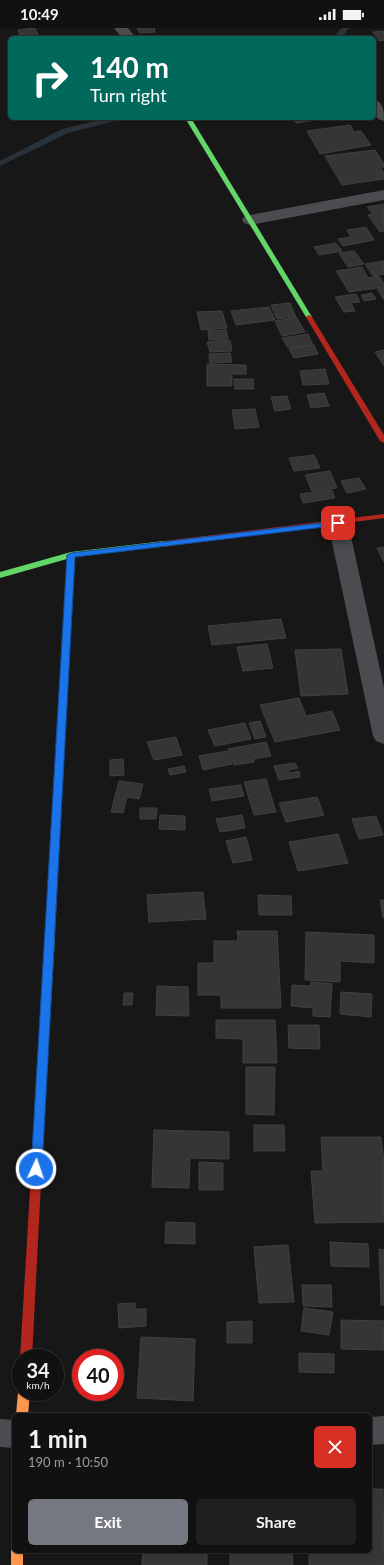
<!DOCTYPE html>
<meta charset="utf-8">
<style>
body{margin:0;font-family:Lato,sans-serif;background:#1e1f1f;color:#f1f3f6;height:100vh;display:flex;flex-direction:column;font-size:15px;white-space:nowrap}
*{box-sizing:border-box;margin:0}
p{font-size:13px;color:#9c9d9f}
.icon{flex:none;width:22px;height:22px;fill:none;stroke:currentColor;stroke-width:2;stroke-linecap:round;stroke-linejoin:round}
.map{position:relative;flex:1;overflow:hidden}
.drawer{position:absolute;left:12px;top:1385px;width:360px;height:140px;display:flex;flex-direction:column;background:#111;border-radius:6px;box-shadow:0 1px 3px #0004,0 0 0 1px #303131}
.drawer>*{flex:none}
.top-card{position:absolute;left:8px;top:8px;width:368px;height:84px;border-radius:6px;box-shadow:0 1px 3px #0004,0 0 0 1px #303131;background:#00695c;color:#fff;overflow:hidden}
.speed{position:absolute;left:12px;top:1321px;display:flex;gap:8px;font-size:20px;font-weight:700;text-align:center}
.speed>*{display:grid;place-content:center;width:52px;height:52px;border-radius:50%;background:#111;box-shadow:0 1px 3px #0004,0 0 0 1px #303131;line-height:1}
.speed small{font-size:10px;font-weight:400}
.speed .limit{border:6px solid #d22;background:#fff;color:#111}
.pin{position:absolute;display:grid;place-items:center;width:34px;height:34px;color:#fff;margin:-17px;border-radius:8px;box-shadow:0 2px 6px #0006}
.me{position:absolute;width:44px;margin:-22px;rotate:3deg;stroke-linejoin:round;filter:drop-shadow(0 0 3px #0008)}
.turn{display:flex;align-items:center;gap:14px;height:84px;padding:0 16px;font-size:18px}
.turn .icon{width:52px;height:52px;stroke-width:2.5}
.turn b{display:block;font-size:28px;line-height:34px}
.round{display:grid;place-items:center;flex:none;width:42px;height:42px;border-radius:6px;background:#1e1f1f}
.summary{display:flex;align-items:center;justify-content:space-between;height:68px;padding:0 16px}
h1{font-size:24px;font-weight:700;line-height:30px}
.primary-button{display:flex;gap:8px;margin-top:auto;padding:8px 16px}
.primary-button a{flex:1;height:46px;border-radius:6px;background:#757880;color:#fff;font-size:16px;font-weight:700;line-height:46px;text-align:center}
.primary-button a+a{background:#1e1f1f;color:#f1f3f6}
.status{display:flex;justify-content:space-between;align-items:center;height:28px;padding:0 20px;background:#111;direction:ltr}
.status svg{height:11px;fill:currentColor}
.map>svg:first-child{display:block}
.lines{fill:none;stroke-linecap:round;stroke-linejoin:round}
.stream{fill:#2a3239;fill-rule:evenodd}
.building{fill:#353536;stroke:#3f4043}
.street{fill:#4b4c50;fill-rule:evenodd}
.fast{fill:#63d668;fill-rule:evenodd}
.slow{fill:#ff974d;fill-rule:evenodd}
.jam{fill:#b3261e;fill-rule:evenodd}
.route{fill:#1a73e8;stroke:#114b97}
</style>
<div class="status"><b>10:49</b><svg viewBox="0 0 49 12"><path d="M0 12V9h3v3zM5 12V6h3v6zM10 12V3h3v9zM15 12V0h3v12zM26 1h20v11H26zM47 4h2v5h-2z"/></svg></div>
<div class="map">
<svg width="384" height="1537" viewBox="0 0 384 1537">
<rect width="100%" height="100%" fill="#171717"/>
<g class="lines">
<path class="stream" d="M341 0H349L342 10H334Z
M107 90H120L119 92 68 105 0 138V133L62 101Z"/>
</g>
<path class="building" d="M35 0 39 9 21 10 18 2Z
M137 0H154L155 4 140 5Z
M384 3V12L379 13 373 4Z
M293 90H314L316 92 296 95Z
M350 97 354 104 361 103 371 117 320 126 307 103Z
M375 122 384 136V139H380L384 145V151L342 157 325 128Z
M384 176V203L380 204 368 187 373 186 367 179Z
M366 199 374 212 343 218 338 211 351 209 347 202Z
M336 215 342 223 319 227 314 219Z
M354 223 364 236 348 239 339 225Z
M384 233V246L373 248 365 236Z
M362 239 368 250 379 248 384 256V259L349 264 336 243Z
M384 260V272L377 261Z
M372 265 376 271 364 273 361 267Z
M356 266 360 274 351 275 355 283 344 284 335 269Z
M290 275 296 289 277 291 271 277Z
M269 279 275 292 236 297 231 283Z
M222 283 227 300 201 302 197 284Z
M297 290 305 304 282 308 275 293Z
M226 302 228 311 209 312 208 303Z
M308 306 313 317 288 320 282 310Z
M230 312 232 323 210 324 207 314Z
M314 317 318 326 294 330 289 321Z
M384 322V338L375 324Z
M230 325 232 334 210 335 209 326Z
M207 336 246 337V346H232V358H207Z
M325 341 329 356 303 357 300 343Z
M234 351H253L254 361H235Z
M324 365 329 378 311 380 307 367Z
M287 368 291 381 275 383 271 369Z
M255 381 259 399 235 401 232 382Z
M314 427 320 440 294 443 289 430Z
M330 443 337 460 312 463 305 447Z
M359 450 366 461 347 465 341 453Z
M332 462 335 470 303 475 300 466Z
M384 519V534L377 520Z
M281 591 286 610 212 617 208 598Z
M267 616 273 640 243 643 237 619Z
M341 621 348 666 301 668 295 622Z
M299 670 306 688 332 683 340 702 275 714 260 677Z
M260 693 266 709 255 711 249 695Z
M245 695 251 711 215 718 208 702Z
M176 709 182 727 154 732 147 714Z
M266 714 271 728 253 731 254 734 234 737 228 721Z
M227 723 232 736 203 742 199 728Z
M123 731 124 747 110 748V732Z
M295 735 298 740 288 742 290 745 299 743 300 749 279 752 274 738Z
M184 738 186 744 170 747 168 741Z
M266 751 276 784 254 787 244 754Z
M119 753 143 756 139 771 127 769 123 785 111 784Z
M241 757 244 768 212 773 209 761Z
M317 769 324 787 286 794 279 775Z
M140 780H157L156 791H140Z
M160 787 185 788V802L159 801Z
M242 787 245 800 220 804 216 791Z
M376 788 383 807 359 811 352 791Z
M338 806 348 835 298 843 289 814Z
M246 809 252 832 233 835 226 813Z
M203 864 206 891 149 894 147 867Z
M258 867 291 868 292 887H259Z
M380 872H384V889L383 890Z
M237 903H277L281 980H221V967H198V935H214V913H238Z
M306 904 374 907V935L340 933V954L305 952Z
M311 954 332 956 330 989 313 988V980L291 978 292 957 311 958Z
M157 958 188 959 189 988 156 987Z
M341 964 372 966 371 989 340 986Z
M124 965H133L132 977H123Z
M216 992H275L277 1035H243V1011L216 1010Z
M288 997H319L320 1021 289 1020Z
M246 1039H275L274 1087 246 1086Z
M254 1097H284L285 1123H254Z
M154 1102 229 1104V1131L190 1130 189 1160 152 1159Z
M321 1109H381L384 1134V1194L315 1195 311 1143H323Z
M199 1134 223 1135V1162H199Z
M166 1194 195 1195V1216L165 1215Z
M330 1214 368 1216 369 1239 331 1238Z
M288 1217 294 1274 259 1275 254 1219Z
M379 1221 384 1222V1277H381Z
M302 1257H331L332 1279 303 1278Z
M135 1275V1281H146V1298L119 1300 118 1276Z
M304 1280 333 1284 329 1307 301 1303Z
M341 1292 384 1293V1322L341 1321Z
M252 1293V1315H227V1294Z
M141 1309 195 1311 193 1373 137 1370Z
M299 1325 334 1326V1345L299 1344Z
M370 1461H383L384 1537H309V1523H370Z
M143 1523H207V1537H142Z
M230 1523H292L293 1537H230Z"/>
<g class="lines">
<path class="street" d="M114 0H128L136 10H122Z
M374 72C384 74 384 84 384 93 373 91 374 82 374 72Z
M384 162V172L250 197 244 195 242 192 244 189 250 187Z
M338 489 345 491 348 495 384 660V716L376 713 373 708 328 495 331 491Z
M384 1388V1416L370 1417V1389Z
M0 1391 14 1392V1420L0 1419Z"/>
<path class="fast" d="M185 90H191L312 289 311 290 309 291 306 289Z
M164 513 167 514 168 516 167 518 75 529 63 743 59 746 56 745 55 743 67 531 0 550V544L71 524Z
M50 905 53 906 55 909 45 1078 44 1081 40 1082 36 1081 35 1078 45 909 47 906Z"/>
<path class="slow" d="M20 1360H21V1364H30L28 1387H16L18 1364Z
M14 1518V1523H23V1537H11V1523Z"/>
<path class="jam" d="M309 287 312 289 384 407V415L380 413 306 289Z
M384 486V490L164 519 160 516 164 513Z
M59 740 63 743 55 909 53 912H47L45 909 55 743Z
M40 1074 44 1075 45 1078 32 1330H21V1332L20 1330 35 1078 36 1075Z"/>
</g>
<path class="route" d="M338 493 342 495 341 497 75 529 42 1141 40 1144 36 1146 32 1144 31 1141 67 527 71 525Z"/>
</svg>
<div class="speed"><div>34<small>km/h</small></div><div class="limit">40</div></div>
<div class="pin" style="left:338px;top:495px;background:#d93025"><svg class="icon" aria-label="arrive" viewBox="0 0 24 24"><path d="M6 21V4h12l-3 4 3 4H6"/></svg></div>
<svg class="me" style="left:36px;top:1141px" viewBox="-20 -20 40 40"><circle r="17" fill="#1a73e8" stroke="#fff" stroke-width="3"/><path d="M0-11L8 9 0 5-8 9z" fill="#fff"/></svg>
<div class="top-card">
<div class="turn"><svg class="icon" aria-label="right" viewBox="0 0 24 24"><path d="M7 20v-9h11M14 6l5 5-5 5"/></svg><div><b>140 m</b>Turn right</div></div>
</div>
<section class="drawer">
<div class="summary"><div><h1>1 min</h1><p>190 m · 10:50</p></div><a class="round" style="background:#d93025;color:#fff"><svg class="icon" aria-label="close" viewBox="0 0 24 24"><path d="M6 6l12 12M18 6L6 18"/></svg></a></div>
<div class="primary-button"><a>Exit</a><a>Share</a></div>
</section>
</div>
